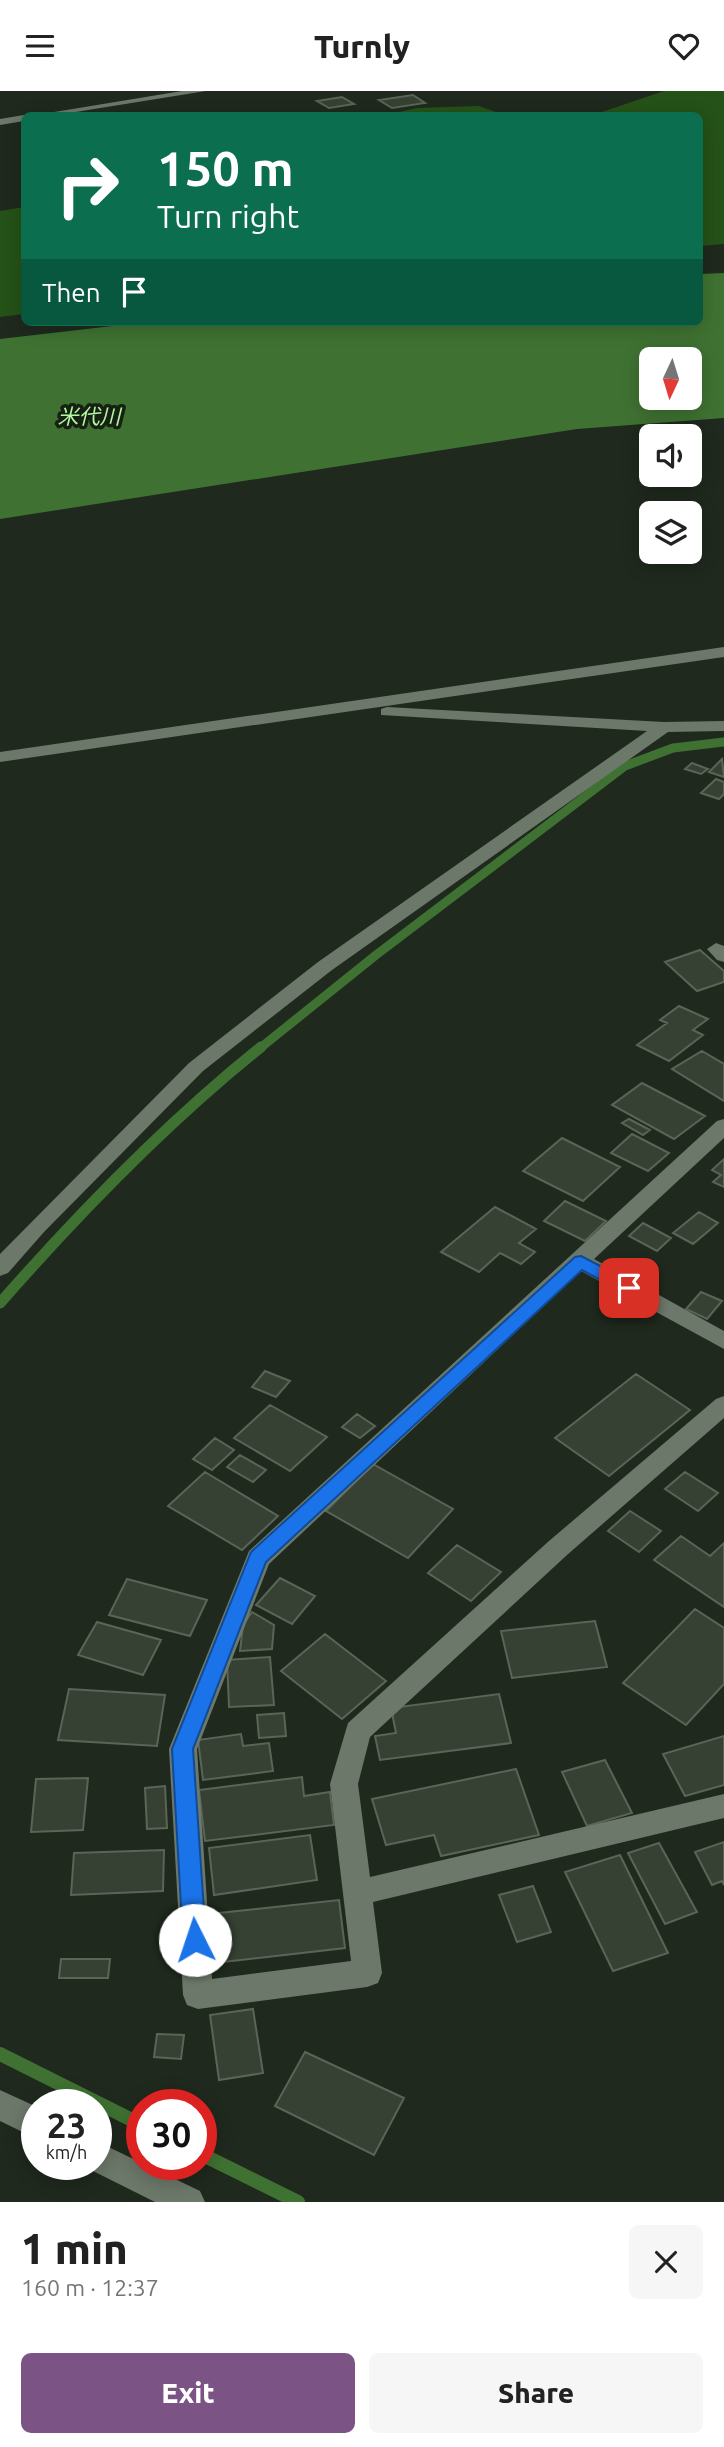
<!DOCTYPE html>
<meta charset="utf-8">
<style>
body{margin:0;font-family:Ubuntu,"Noto Sans JP",sans-serif;background:#f6f6f6;color:#222;height:100vh;display:flex;flex-direction:column;font-size:26px;white-space:nowrap}
*{box-sizing:border-box;margin:0}
p{font-size:23px;color:#767676}
.icon{flex:none;width:38px;height:38px;fill:none;stroke:currentColor;stroke-width:2;stroke-linecap:round;stroke-linejoin:round}
.map{position:relative;height:2111px;overflow:hidden}
.details{display:flex;flex-direction:column;background:#fff;flex:1}
.details>*{flex:none}
.top-card{position:absolute;left:21px;top:21px;width:682px;height:214px;border-radius:10px;box-shadow:0 4px 18px #0003;background:#0b6e4f;color:#fff;overflow:hidden}
.needle{width:46px;rotate:184deg}
.fabs{position:absolute;left:639px;top:256px;display:grid;gap:14px}
.fabs a{display:grid;place-items:center;width:63px;height:63px;border-radius:10px;background:#fff;box-shadow:0 4px 18px #0003;font-size:35px}
.speed{position:absolute;left:21px;top:1998px;display:flex;gap:14px;font-size:35px;font-weight:700;text-align:center}
.speed>*{display:grid;place-content:center;width:91px;height:91px;border-radius:50%;background:#fff;box-shadow:0 4px 18px #0003;line-height:1}
.speed small{font-size:18px;font-weight:400}
.speed .limit{border:10px solid #d22;background:#fff;color:#111}
.pin{position:absolute;display:grid;place-items:center;width:60px;height:60px;color:#fff;margin:-30px;border-radius:14px;box-shadow:0 4px 10px #0006}
.me{position:absolute;width:77px;margin:-38px;rotate:356deg;stroke-linejoin:round;filter:drop-shadow(0 0 5px #0008)}
.turn{display:flex;align-items:center;gap:24px;height:147px;padding:0 21px;font-size:32px}
.turn .icon{width:91px;height:91px;stroke-width:2.5}
.turn b{display:block;font-size:49px;line-height:60px}
.then{display:flex;align-items:center;height:66px;padding:0 21px;background:#0003;gap:14px;font-size:26px}
.round{display:grid;place-items:center;flex:none;width:74px;height:74px;border-radius:10px;background:#f6f6f6}
.summary{display:flex;align-items:center;justify-content:space-between;height:119px;padding:0 21px}
h1{font-size:42px;font-weight:800;line-height:52px}
.cta{display:flex;gap:14px;margin-top:auto;padding:14px 21px}
.cta a{flex:1;height:80px;border-radius:10px;background:#7b5385;color:#fff;font-size:28px;font-weight:800;line-height:80px;text-align:center}
.cta a+a{background:#f6f6f6;color:#222}
header{display:flex;justify-content:space-between;align-items:center;height:91px;padding:0 21px;background:#fff;font-size:32px;font-weight:800}
.map>svg:first-child{display:block}
.green{fill:#255218}
.water{fill:#3f7232;fill-rule:evenodd}
.lines{fill:none;stroke-linecap:round;stroke-linejoin:round}
.stream-far2{stroke:#3f7232;stroke-width:9}
.stream-far1{stroke:#3f7232;stroke-width:11}
.stream{stroke:#3f7232;stroke-width:14}
.building{fill:#364133;stroke:#596556;stroke-width:2}
.minor{fill:#6c7869;fill-rule:evenodd}
.route{fill:#1a73e8;stroke:#114b97;stroke-width:2}
.labels{text-anchor:middle;stroke-width:7;stroke-linejoin:round;paint-order:stroke}
.far-water-label{font-size:21px;font-style:italic;fill:#b0f99e;stroke:#162013}
</style>
<header><svg class="icon" aria-label="menu" viewBox="0 0 24 24"><path d="M4 6h16M4 12h16M4 18h16"/></svg>Turnly<svg class="icon" aria-label="heart" viewBox="0 0 24 24"><path d="M12 20l-8-8c-3-5 5-10 8-4 3-6 11-1 8 4z"/></svg></header>
<div class="map">
<svg width="724" height="2111" viewBox="0 0 724 2111">
<rect width="100%" height="100%" fill="#1f291d"/>
<path class="green" d="M664 0H724V153L700 155V24H593Z
M479 15 504 24H387L416 17Z
M24 116V223L0 226V120Z"/>
<path class="water" d="M724 182V327L577 338 0 428V248L147 231H700V183ZM651 268H690V306H651Z"/>
<g class="lines">
<path class="stream-far2" d="M259 958 376 864 625 675 673 657 724 651"/>
<path class="stream-far1" d="M0 1212C80 1121 166 1032 261 956"/>
<path class="stream" d="M0 1963 142 2034
M201 2063 298 2111"/>
</g>
<path class="building" d="M413 4 425 12 392 17 379 9Z
M342 6 354 13 329 17 317 10Z
M722 668 724 686 709 681Z
M692 672 708 678 701 683 685 678Z
M716 688 724 691V703L719 708 701 702Z
M700 859 724 880V891L697 900 665 871Z
M679 915 708 928 693 939 703 944 669 970 637 954 667 932 660 929Z
M702 960 724 973V1010L672 978Z
M642 992 705 1025 674 1048 612 1014Z
M629 1028 650 1039 643 1044 622 1032Z
M632 1043 669 1062 648 1080 611 1062Z
M562 1047 620 1076 583 1110 523 1080Z
M724 1068V1096L713 1091 721 1084 712 1079Z
M565 1110 606 1130 585 1150 544 1130Z
M495 1116 536 1138 519 1152 535 1161 521 1173 500 1162 479 1181 441 1161Z
M699 1121 718 1132 693 1153 673 1142Z
M643 1132 671 1147 657 1160 629 1145Z
M701 1201 722 1210 707 1228 686 1218Z
M265 1280 290 1290 276 1306 252 1296Z
M636 1283 690 1319 609 1385 555 1347Z
M270 1314 327 1346 290 1380 234 1347Z
M357 1323 375 1335 360 1347 342 1336Z
M215 1347 234 1359 212 1379 193 1368Z
M240 1364 266 1379 253 1391 227 1376Z
M373 1373 453 1418 408 1467 326 1420Z
M205 1381 278 1425 242 1459 168 1415Z
M685 1381 718 1402 698 1420 665 1398Z
M630 1420 661 1440 639 1461 608 1440Z
M681 1445 710 1465 724 1452V1516L654 1469Z
M457 1454 501 1481 471 1510 428 1482Z
M280 1487 315 1505 292 1533 256 1514Z
M127 1488 207 1509 190 1545 109 1524Z
M695 1518 724 1537V1593L686 1634 623 1592Z
M252 1521 274 1534 272 1558 240 1560 243 1534Z
M595 1530 607 1576 512 1587 501 1540Z
M97 1531 161 1549 143 1584 78 1564Z
M325 1543 386 1590 342 1628 281 1580Z
M270 1566 274 1614 229 1616 227 1569Z
M69 1598 165 1604 157 1655 58 1649Z
M499 1603 511 1652 380 1669 375 1645 396 1642 391 1617Z
M284 1622 286 1645 259 1647 257 1624Z
M241 1643 243 1655 269 1652 273 1680 203 1689 198 1649Z
M724 1645V1694L685 1705 663 1663Z
M605 1669 632 1722 587 1735 562 1681Z
M516 1678 539 1744 441 1765 434 1744 386 1754 372 1708Z
M302 1686 304 1705 330 1701 334 1734 205 1750 199 1699Z
M88 1687 83 1739 31 1741 36 1688Z
M165 1695 167 1737 147 1738 145 1697Z
M310 1744 317 1789 214 1804 209 1757Z
M724 1751V1794L722 1790 712 1794 695 1761Z
M659 1752 697 1821 665 1833 628 1762Z
M164 1759 163 1800 71 1804 74 1762Z
M620 1764 668 1862 613 1880 565 1781Z
M533 1795 551 1841 517 1851 499 1804Z
M339 1809 345 1857 206 1873 201 1824Z
M61 1868H110L108 1887H59Z
M253 1918 263 1982 219 1989 210 1924Z
M157 1943 184 1944 181 1968 154 1966Z
M305 1961 404 2007 374 2064 275 2015Z"/>
<g class="lines">
<path class="minor" d="M182 0H206L57 24H36Z
M24 24V30L0 34V28Z
M724 556V566L0 671V661Z
M387 616 664 631 724 630V640L668 641 332 879 203 980 44 1141 8 1182 0 1185V1163L189 972 318 871 647 640 381 624V618Z
M716 852 724 855V871L717 869 707 858Z
M724 1028V1047L594 1168 724 1240V1258L581 1180 269 1473 197 1658 212 1888 351 1870 330 1693 348 1632 549 1450 716 1308 724 1305V1327L567 1464 370 1646 358 1693 370 1786 724 1703V1727L373 1811 382 1882 378 1892 367 1896 198 1918 187 1914 183 1904 169 1658 249 1460 717 1030Z
M0 1999 37 2016V2048L0 2030Z
M96 2050 200 2100 205 2111H155L85 2076 96 2074Z"/>
</g>
<path class="route" d="M581 1165 635 1193 637 1197 635 1201H623L582 1179 266 1471 193 1658 206 1849 203 1857 195 1860 187 1857 183 1849 172 1658 251 1461 575 1166Z"/>
<g class="labels">
<g class="far-water-label">
<text x="89" y="333">米代川</text>
</g>
</g>
</svg>
<div class="fabs">
<a><svg class="needle" viewBox="-14 -14 28 28"><path d="M0-13l5 13h-10z" fill="#e53935"/><path d="M0 13l5-13h-10z" fill="#767676"/></svg></a>
<a><svg class="icon" aria-label="sound" viewBox="0 0 24 24"><path d="M4 9h4l5-4v14l-5-4H4zM17 9q2 3 0 6"/></svg></a>
<a><svg class="icon" aria-label="layers" viewBox="0 0 24 24"><path d="M12 4l9 5-9 5-9-5zM3 14l9 5 9-5"/></svg></a>
</div>
<div class="speed"><div>23<small>km/h</small></div><div class="limit">30</div></div>
<div class="pin" style="left:629px;top:1197px;background:#d93025"><svg class="icon" aria-label="arrive" viewBox="0 0 24 24"><path d="M6 21V4h12l-3 4 3 4H6"/></svg></div>
<svg class="me" style="left:195px;top:1849px" viewBox="-20 -20 40 40"><circle r="19" fill="#fff"/><path d="M0-13L10 11 0 6-10 11z" fill="#1a73e8"/></svg>
<div class="top-card">
<div class="turn"><svg class="icon" aria-label="right" viewBox="0 0 24 24"><path d="M7 20v-9h11M14 6l5 5-5 5"/></svg><div><b>150 m</b>Turn right</div></div>
<div class="then">Then<svg class="icon" aria-label="arrive" viewBox="0 0 24 24"><path d="M6 21V4h12l-3 4 3 4H6"/></svg></div>
</div>
</div>
<section class="details">
<div class="summary"><div><h1>1 min</h1><p>160 m · 12:37</p></div><a class="round"><svg class="icon" aria-label="close" viewBox="0 0 24 24"><path d="M6 6l12 12M18 6L6 18"/></svg></a></div>
<div class="cta"><a>Exit</a><a>Share</a></div>
</section>
